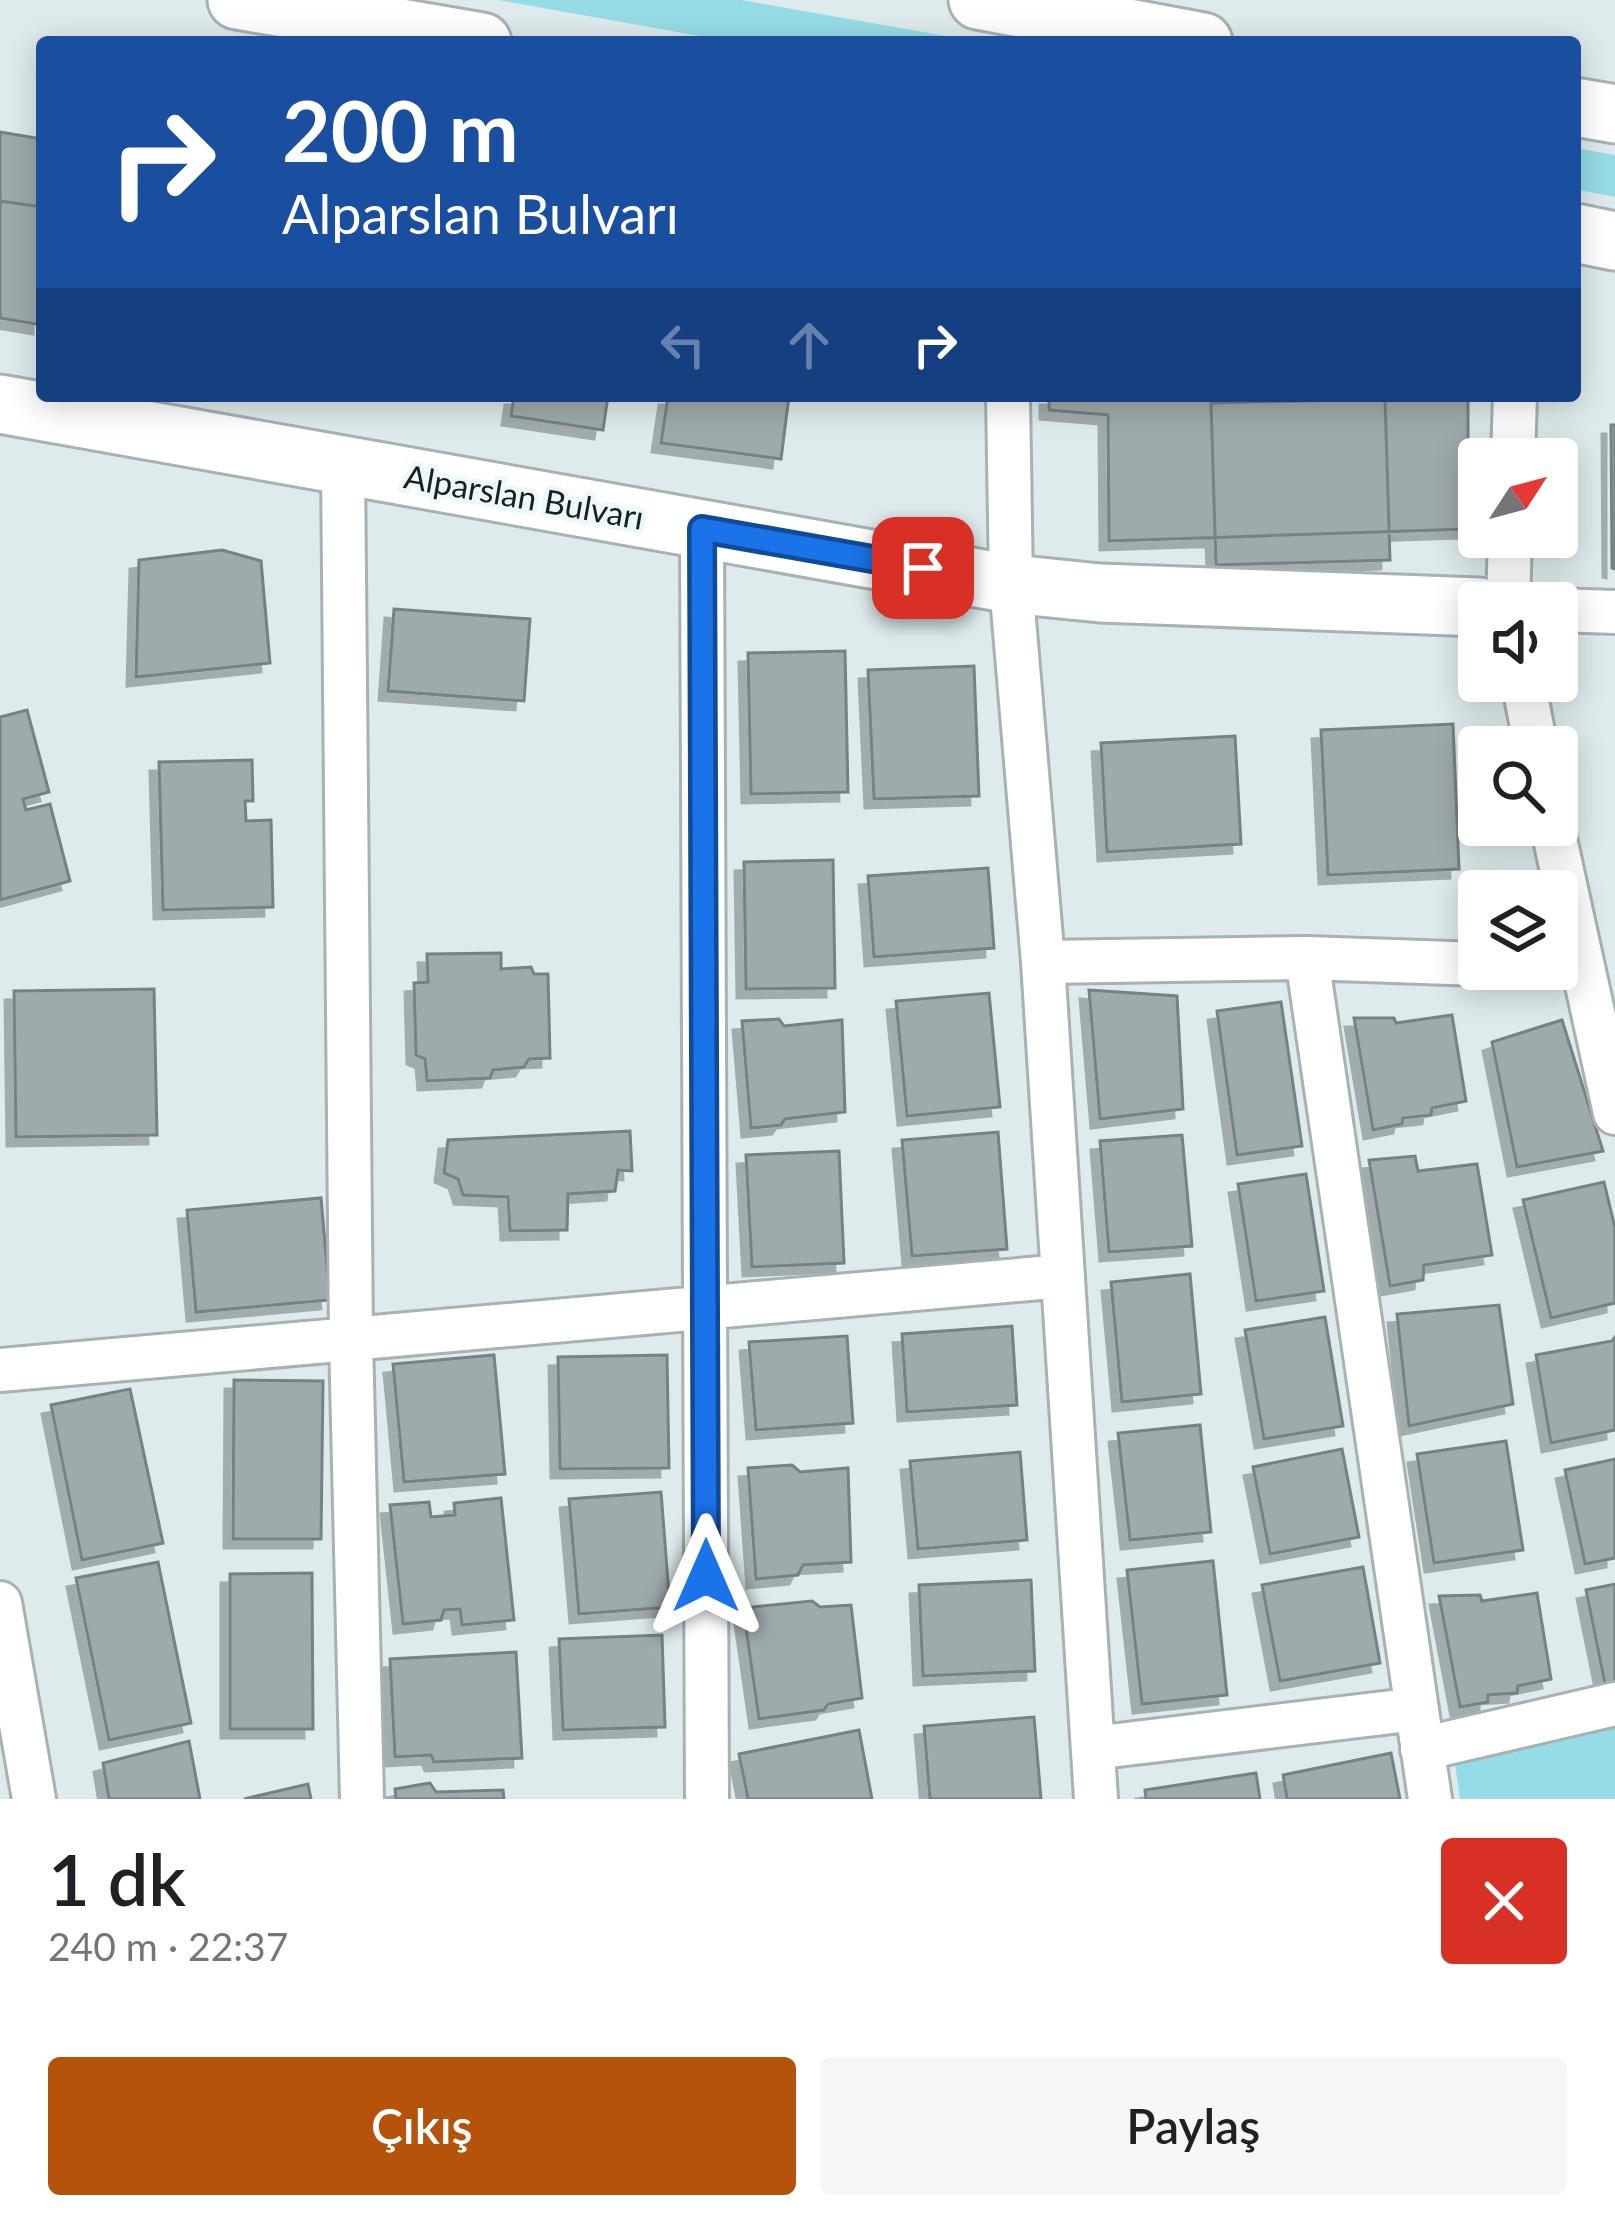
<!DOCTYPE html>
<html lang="tr">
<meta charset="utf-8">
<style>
body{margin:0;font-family:Lato,sans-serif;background:#f6f6f6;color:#202124;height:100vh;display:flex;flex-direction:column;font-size:45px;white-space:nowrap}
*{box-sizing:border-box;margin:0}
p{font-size:39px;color:#757577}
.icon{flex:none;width:66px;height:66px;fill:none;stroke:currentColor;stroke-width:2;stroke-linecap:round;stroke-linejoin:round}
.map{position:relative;height:1799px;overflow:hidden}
.details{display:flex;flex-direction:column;background:#fff;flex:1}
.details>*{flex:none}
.hud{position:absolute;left:36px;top:36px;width:1545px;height:366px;border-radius:12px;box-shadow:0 6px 30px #0003;background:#1a4fa0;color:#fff;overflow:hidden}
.needle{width:78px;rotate:54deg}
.tools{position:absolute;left:1458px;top:438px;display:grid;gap:24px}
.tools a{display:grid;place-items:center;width:120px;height:120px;border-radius:12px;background:#fff;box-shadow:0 6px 30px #0003;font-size:60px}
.pin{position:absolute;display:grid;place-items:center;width:102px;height:102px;color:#fff;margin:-51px;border-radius:24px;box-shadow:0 6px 18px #0006}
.me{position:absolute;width:132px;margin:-66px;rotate:0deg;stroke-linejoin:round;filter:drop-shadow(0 0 9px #0008)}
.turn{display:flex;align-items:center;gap:42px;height:252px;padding:0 48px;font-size:54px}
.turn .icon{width:156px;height:156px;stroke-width:2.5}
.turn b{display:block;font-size:84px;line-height:102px}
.lanes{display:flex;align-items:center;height:114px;padding:0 48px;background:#0003;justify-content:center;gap:60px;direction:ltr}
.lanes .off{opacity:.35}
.round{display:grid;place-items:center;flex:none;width:126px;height:126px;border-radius:12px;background:#f6f6f6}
.headline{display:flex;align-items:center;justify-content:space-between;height:204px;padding:0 48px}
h1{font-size:72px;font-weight:600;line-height:90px}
.primary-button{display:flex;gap:24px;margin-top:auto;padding:24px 48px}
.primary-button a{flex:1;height:138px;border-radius:12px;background:#b45309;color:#fff;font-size:48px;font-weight:600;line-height:138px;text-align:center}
.primary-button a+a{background:#f6f6f6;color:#202124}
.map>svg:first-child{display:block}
.green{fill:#96dce6}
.building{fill:#9faaac;stroke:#778284;stroke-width:3;filter:url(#shadow)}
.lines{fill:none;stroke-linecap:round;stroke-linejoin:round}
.street-casing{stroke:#a6b2b4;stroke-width:48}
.secondary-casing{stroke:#a6b2b4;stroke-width:63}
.street{stroke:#fff;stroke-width:42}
.secondary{stroke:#fff;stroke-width:57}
.route-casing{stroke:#114b97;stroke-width:30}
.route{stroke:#1a73e8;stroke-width:21}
.labels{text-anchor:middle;stroke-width:10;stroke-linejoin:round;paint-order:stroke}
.street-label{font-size:33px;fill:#1a1f1f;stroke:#ecf8fa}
</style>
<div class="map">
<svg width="1615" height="1799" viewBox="0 0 1615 1799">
<defs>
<filter id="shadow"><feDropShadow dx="-9" dy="9" stdDeviation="0" flood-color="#0004"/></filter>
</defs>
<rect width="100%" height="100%" fill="#deeaec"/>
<path class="green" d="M498 0H741L980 42H733Z
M1575 148 1615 155V197L1575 189Z
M1615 1727V1799H1460L1455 1763Z"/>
<path class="building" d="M0 132 42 139V325L0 318Z
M0 201 42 207V325L0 318Z
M514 396H608L603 430 511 416Z
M514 396H608L603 430 511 416Z
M668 396H789L781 459 661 443Z
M668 396H789L781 459 661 443Z
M1049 396H1468V529L1109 541 1108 415 1049 410Z
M1385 399 1390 560 1216 565 1211 403Z
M1611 425H1615V569L1612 568Z
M222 550 261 561 270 663 136 677 139 560Z
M394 609 530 619 524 701 388 691Z
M845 651 848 792 751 794 748 653Z
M974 666 979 796 874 799 868 670Z
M27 710 49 792 23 799 26 810 50 804 70 881 0 900V717Z
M1453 724 1459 869 1328 875 1321 730Z
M1235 736 1241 844 1107 852 1101 743Z
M252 760 253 801H245L246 821 271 820 273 907 163 910 159 762Z
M833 860 835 988 746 989 744 862Z
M988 868 994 948 874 957 868 876Z
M501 953V969L531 967 534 974H548L550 1058 529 1059 524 1067 493 1070 490 1078 427 1081 425 1059 416 1055 414 983 428 982 427 954Z
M154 989 157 1135 16 1137 14 991Z
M1089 990 1177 996 1183 1109 1100 1119Z
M989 993 1000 1107 907 1116 896 1001Z
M1281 1002 1302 1146 1237 1155 1217 1011Z
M1452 1015 1466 1101 1432 1108 1431 1115 1403 1118 1402 1124 1373 1130 1354 1018H1394L1396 1023Z
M779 1019 784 1026 842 1020 845 1112 785 1119 781 1125 751 1128 742 1021Z
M1562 1020 1603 1151 1517 1167 1492 1042Z
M630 1131 632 1171 618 1170 615 1191 568 1194 567 1230 510 1231 508 1197 463 1195 458 1179 444 1173 448 1140Z
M998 1132 1007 1249 912 1256 902 1140Z
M1182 1135 1192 1246 1109 1252 1100 1141Z
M839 1151 844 1263 752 1267 746 1155Z
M1415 1156 1418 1171 1477 1164 1492 1255 1424 1265 1423 1280 1390 1286 1369 1160Z
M1306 1174 1324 1291 1256 1301 1238 1184Z
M1604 1182 1615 1228V1303L1551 1318 1523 1200Z
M321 1198 330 1300 196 1312 187 1210Z
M1190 1274 1201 1394 1122 1402 1111 1282Z
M1499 1305 1513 1404 1409 1426 1397 1314Z
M1325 1317 1343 1426 1264 1439 1245 1330Z
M1012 1326 1017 1405 907 1412 902 1334Z
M847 1336 853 1423 756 1430 749 1342Z
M1615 1337V1430L1551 1443 1536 1355 1612 1341Z
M494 1355 505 1474 404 1482 393 1364Z
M667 1355 669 1468 560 1469 558 1357Z
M234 1380 323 1381 321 1539H233Z
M130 1389 163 1543 82 1560 51 1405Z
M1200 1425 1211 1532 1130 1540 1118 1433Z
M1506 1441 1523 1550 1434 1563 1417 1454Z
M1342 1449 1359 1537 1270 1554 1253 1467Z
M1020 1452 1027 1540 918 1549 910 1461Z
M1615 1459V1558L1585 1564 1565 1470Z
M792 1465 800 1472 848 1468 851 1562 803 1565 798 1575 756 1579 748 1468Z
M661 1492 670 1607 579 1614 569 1499Z
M501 1498 514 1620 462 1625 460 1609 444 1610 441 1620 403 1624 390 1505 429 1502 431 1517 455 1515 454 1503Z
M1213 1561 1227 1695 1142 1704 1127 1570Z
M158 1562 191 1723 109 1740 76 1578Z
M1363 1567 1380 1663 1280 1681 1262 1585Z
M312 1573 313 1729H230V1574Z
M1031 1580 1035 1671 923 1676 919 1585Z
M1615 1584V1682L1605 1684 1586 1590Z
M1537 1593 1551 1679 1518 1686 1517 1693 1488 1695V1702L1460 1707 1439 1596 1480 1595 1482 1601Z
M812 1601 820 1607 851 1605 862 1698 828 1704 824 1710 759 1719 743 1608Z
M662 1635 665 1727 563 1730 559 1639Z
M516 1652 522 1758 434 1762 431 1755 395 1757 390 1659Z
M1034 1717 1041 1799H930L924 1726Z
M859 1730 872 1799H748L739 1754Z
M189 1741 200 1799H109L103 1763Z
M1391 1753 1400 1799H1287L1283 1775Z
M1256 1773 1260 1799H1146L1145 1790Z
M430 1783 436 1792 503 1790 504 1799H396L395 1789Z
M308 1784 311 1799H244Z"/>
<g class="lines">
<defs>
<path id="street" d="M1008 396 1011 584 1043 962 1096 1799
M1513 459 1515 396
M343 465 351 1339 362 1799
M702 529 707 1799
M1508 603 1510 537
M1557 610 1615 612
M1523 681 1536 747
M1552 825 1615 1113
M1307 958 1430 1799
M1043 962 1307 958 1479 964
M0 1370 1063 1276
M0 1603 34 1799
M1093 1748 1417 1709
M1422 1749 1615 1704"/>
<path id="secondary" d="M237 0 482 42
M978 0 1203 42
M1575 107 1615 114
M1575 233 1615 241
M0 404 1011 584 1100 593 1479 607"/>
</defs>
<use href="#street" class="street-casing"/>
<use href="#secondary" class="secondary-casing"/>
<use href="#street" class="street"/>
<use href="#secondary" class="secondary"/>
</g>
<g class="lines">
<defs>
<path id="route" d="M706 1576 702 529 923 568"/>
</defs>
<use href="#route" class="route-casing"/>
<use href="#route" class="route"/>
</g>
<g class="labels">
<g class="street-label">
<text transform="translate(524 497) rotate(10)" y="12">Alparslan Bulvarı</text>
</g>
</g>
</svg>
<div class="tools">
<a><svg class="needle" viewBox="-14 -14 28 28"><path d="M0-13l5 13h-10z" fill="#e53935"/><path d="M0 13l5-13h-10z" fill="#757577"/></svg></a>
<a><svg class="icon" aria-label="sound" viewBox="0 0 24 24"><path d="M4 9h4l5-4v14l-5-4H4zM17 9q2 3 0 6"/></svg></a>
<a><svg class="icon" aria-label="search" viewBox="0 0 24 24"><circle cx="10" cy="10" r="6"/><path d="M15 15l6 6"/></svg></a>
<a><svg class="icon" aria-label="layers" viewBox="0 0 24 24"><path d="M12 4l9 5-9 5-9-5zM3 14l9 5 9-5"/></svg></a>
</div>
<div class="pin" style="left:923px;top:568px;background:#d93025"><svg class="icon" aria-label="arrive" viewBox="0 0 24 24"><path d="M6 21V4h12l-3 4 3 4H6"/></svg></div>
<svg class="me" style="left:706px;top:1576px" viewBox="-20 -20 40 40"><path d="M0-17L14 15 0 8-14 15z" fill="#1a73e8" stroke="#fff" stroke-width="4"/></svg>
<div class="hud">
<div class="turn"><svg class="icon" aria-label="right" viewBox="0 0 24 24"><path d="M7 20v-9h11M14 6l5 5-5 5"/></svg><div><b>200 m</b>Alparslan Bulvarı</div></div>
<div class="lanes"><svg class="icon off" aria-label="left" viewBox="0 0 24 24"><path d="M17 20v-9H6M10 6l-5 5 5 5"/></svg><svg class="icon off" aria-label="ahead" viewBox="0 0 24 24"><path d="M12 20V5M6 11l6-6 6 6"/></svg><svg class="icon" aria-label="right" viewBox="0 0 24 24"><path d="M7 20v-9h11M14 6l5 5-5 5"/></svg></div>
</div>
</div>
<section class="details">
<div class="headline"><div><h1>1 dk</h1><p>240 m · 22:37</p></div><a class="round" style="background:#d93025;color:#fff"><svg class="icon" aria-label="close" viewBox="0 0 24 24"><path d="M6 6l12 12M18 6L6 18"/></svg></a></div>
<div class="primary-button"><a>Çıkış</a><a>Paylaş</a></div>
</section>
